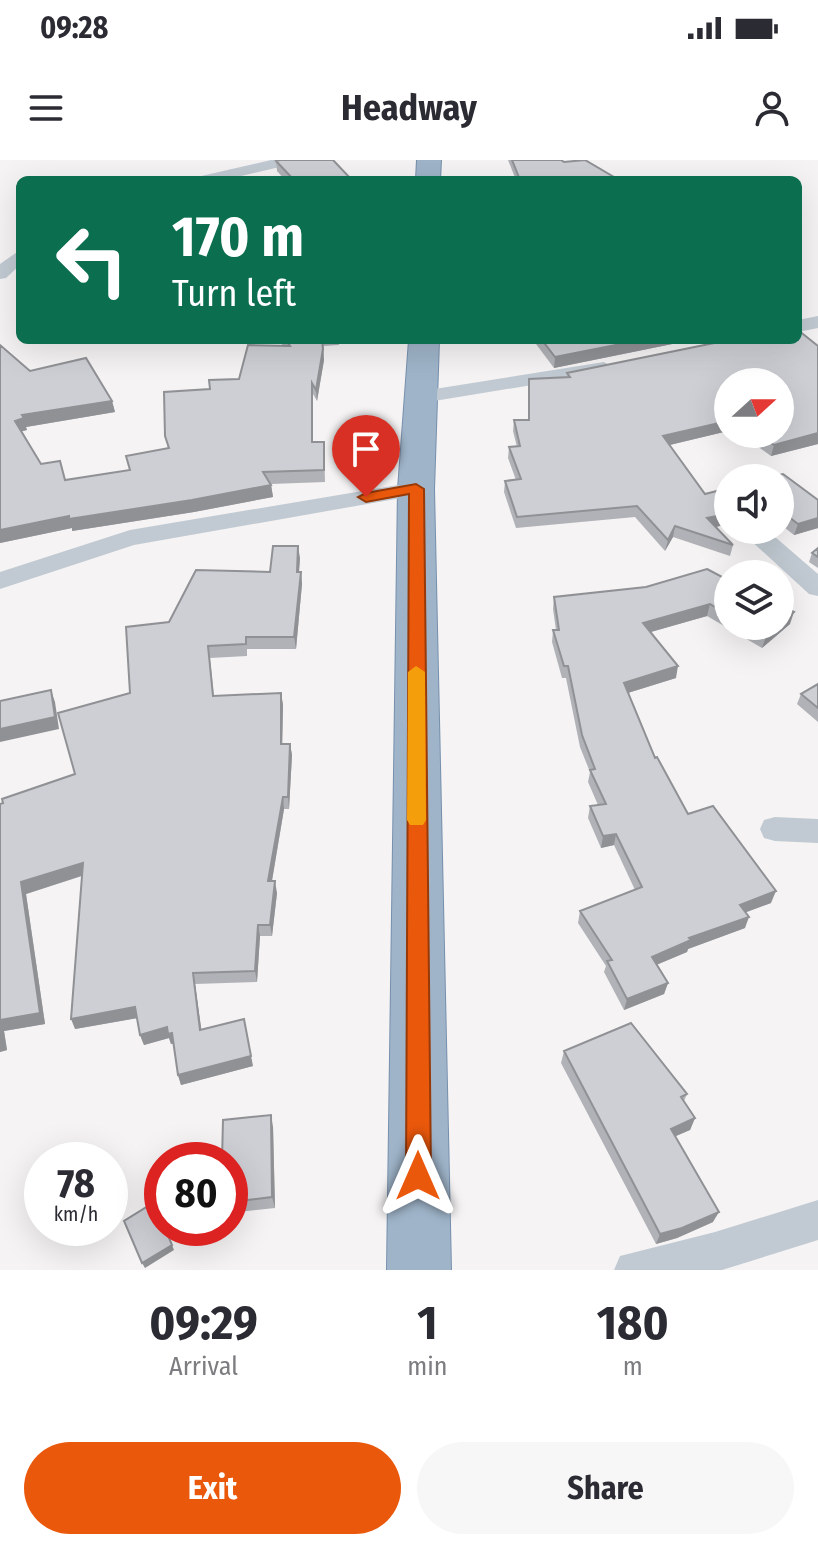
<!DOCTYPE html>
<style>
body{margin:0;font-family:"Fira Sans Condensed",sans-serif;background:#f7f7f7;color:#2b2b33;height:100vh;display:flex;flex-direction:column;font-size:30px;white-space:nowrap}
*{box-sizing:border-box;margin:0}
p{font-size:26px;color:#7c7c81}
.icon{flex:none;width:44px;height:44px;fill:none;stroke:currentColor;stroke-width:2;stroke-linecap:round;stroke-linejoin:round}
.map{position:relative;height:1110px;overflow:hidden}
.details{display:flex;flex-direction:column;background:#fff;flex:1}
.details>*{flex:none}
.banner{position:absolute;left:16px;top:16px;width:786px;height:168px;border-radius:12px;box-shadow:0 8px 32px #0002;background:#0b6e4f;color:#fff;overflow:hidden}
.needle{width:52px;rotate:69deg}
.controls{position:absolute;left:714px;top:208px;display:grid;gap:16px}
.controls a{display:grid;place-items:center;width:80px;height:80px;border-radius:50%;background:#fff;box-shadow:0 8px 32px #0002;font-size:40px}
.speed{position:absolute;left:24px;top:982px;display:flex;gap:16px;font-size:40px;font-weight:700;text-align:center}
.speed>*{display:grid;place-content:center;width:104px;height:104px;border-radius:50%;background:#fff;box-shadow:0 8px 32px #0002;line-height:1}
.speed small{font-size:20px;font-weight:400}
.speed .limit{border:12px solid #d22;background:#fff;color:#111}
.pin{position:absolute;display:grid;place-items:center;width:68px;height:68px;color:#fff;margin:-82px -34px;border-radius:50% 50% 50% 0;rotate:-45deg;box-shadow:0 0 8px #0007}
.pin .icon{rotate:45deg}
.me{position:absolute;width:88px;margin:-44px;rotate:0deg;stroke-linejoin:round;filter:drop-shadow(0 0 6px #0008)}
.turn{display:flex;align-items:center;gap:28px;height:168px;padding:0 24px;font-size:36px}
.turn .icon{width:104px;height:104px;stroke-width:2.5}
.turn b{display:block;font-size:56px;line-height:68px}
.eta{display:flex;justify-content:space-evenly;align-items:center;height:136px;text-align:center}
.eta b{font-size:48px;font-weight:700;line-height:56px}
.action{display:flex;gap:16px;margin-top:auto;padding:16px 24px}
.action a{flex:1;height:92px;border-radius:48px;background:#ea580c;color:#fff;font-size:32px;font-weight:700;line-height:92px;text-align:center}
.action a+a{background:#f7f7f7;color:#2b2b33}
.status{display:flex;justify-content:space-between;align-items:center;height:56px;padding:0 40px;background:#fff;direction:ltr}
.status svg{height:22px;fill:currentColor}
header{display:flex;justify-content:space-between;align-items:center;height:104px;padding:0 24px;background:#fff;font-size:36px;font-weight:700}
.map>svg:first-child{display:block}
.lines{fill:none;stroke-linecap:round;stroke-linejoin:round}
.trunk-casing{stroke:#7690ad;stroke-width:2}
.minor{fill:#c1cad2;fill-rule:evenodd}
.trunk{fill:#9fb4c9;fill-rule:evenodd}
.wall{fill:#b0b2b7}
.shaded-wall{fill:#909195}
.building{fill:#cdcfd5;stroke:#909195;stroke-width:2}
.route{fill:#ea580c;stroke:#983908;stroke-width:2}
.slow{fill:#f59e0b}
</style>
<div class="status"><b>09:28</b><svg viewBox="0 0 49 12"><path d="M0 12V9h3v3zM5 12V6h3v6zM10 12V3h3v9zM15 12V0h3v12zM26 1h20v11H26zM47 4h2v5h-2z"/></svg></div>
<header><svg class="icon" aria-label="menu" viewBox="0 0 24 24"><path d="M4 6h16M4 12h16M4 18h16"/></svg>Headway<svg class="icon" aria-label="person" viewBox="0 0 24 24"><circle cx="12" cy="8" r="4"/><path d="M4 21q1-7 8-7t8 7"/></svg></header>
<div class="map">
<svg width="818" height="1110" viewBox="0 0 818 1110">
<rect width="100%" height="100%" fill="#f5f3f3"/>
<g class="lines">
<defs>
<path id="trunk" d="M417 0H441L440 20H416Z
M409 180H439L434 329 451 1110H387L398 329Z"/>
</defs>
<use href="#trunk" class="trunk-casing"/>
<path class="minor" d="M271 0H300L297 3 224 20H195L197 17Z
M20 90V105L6 118 0 119V104Z
M818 156V168L798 172V160Z
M604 202 614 208 611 212 422 243 412 237 422 231Z
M416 322 424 324 427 329 424 334 134 385 0 429V412L130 370Z
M744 370H767L818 414V436L809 434 747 377Z
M775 657 818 659V683L775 681 764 678 760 669 764 660Z
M818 1040V1080L722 1110H614L620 1096 715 1072Z"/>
<use href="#trunk" class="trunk"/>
</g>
<path class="wall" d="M508 0H561L564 2 619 20H516Z
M276 1 352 20H285L277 11Z
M279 180H338L339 185 323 186 324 200 317 241 313 234V282H324L325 322 271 324 273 337 194 352 72 371V368L0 383V185L30 211 112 241 115 252 26 267 27 270 22 271 41 304 65 320 129 310 168 288 165 276 210 229 239 219 283 186Z
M533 180H692L554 208Z
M818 186V284L771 296 740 274H780L728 222V271L670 285 705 334 728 328V364L715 367 733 385 730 396 673 377 665 391 635 357 516 368 504 332 505 321 516 320 508 298 509 287H517L513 271 514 260H528L529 219 567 217V213Z
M780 318 818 340V368L794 375 780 364Z
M818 388V408L809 402 812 393Z
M300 398 299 412H301L302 424 296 489H247V496L210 498 214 536 281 533 283 545 282 584H290L292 595 289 649H284L272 721 277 733 272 776H260L257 822 195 824 201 870 253 906 181 925 178 915 173 884H171L169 878 144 885 140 875 137 858 75 869 82 716 26 734 45 864 4 871 7 890 0 892V644L75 614 130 533 169 462Z
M728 420V466H780L790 464 762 488 707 456 651 472 676 518 628 533 655 598 688 654 771 743 746 752 745 768 688 789 687 792 656 805 668 823 664 834 624 850 604 812 606 806 578 763 580 751 635 730 614 685 601 688 588 658 590 646 598 645 588 622 590 612 580 587 566 518H562L552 482 553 470H556L553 449 554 437Z
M818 524V562L797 544 801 534Z
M564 891 687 934 684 941 695 958 690 970 675 976 713 1062 677 1078 656 1084 561 903Z
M273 967 275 1048 230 1053V1000Z"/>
<path class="shaded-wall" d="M641 180H692L554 208 555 197Z
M323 189 324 200 317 241 316 230Z
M112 241 115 252 26 267 27 270 19 272 15 261 22 255Z
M728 261V271L661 287 663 276Z
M818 273V284L771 296 774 285Z
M271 325 273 337 194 352 72 371V368L0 383V370L69 356Z
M728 354V364L704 370 707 358Z
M818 358V368L794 375 798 364Z
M675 366 673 377 665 391 668 380Z
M298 386 300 398 298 424 297 412Z
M301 412 302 424 296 489 294 477Z
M710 444 707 456 640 475 643 463Z
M794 452 790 464 762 488 766 476 778 466H780V464Z
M678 506 676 518 621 535 624 523Z
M51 530 55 542 59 569 0 582V569Z
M281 533 283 545 282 596 281 584Z
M290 584 292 595 289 649 288 637Z
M283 637 284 649 270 732 268 721Z
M616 674 614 685 601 688 603 676Z
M83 703 87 714 26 734 45 864 4 871 7 890 0 892V860L21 722Z
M275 721 277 733 272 776 270 765Z
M776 731 771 743 736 756 740 745Z
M749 757 745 768 688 789 687 792 649 808 652 797 689 778Z
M258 765 260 776 257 822 255 811Z
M193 813 195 824 203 881 200 870Z
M668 823 664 834 624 850 627 839Z
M135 847 138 858 75 869 71 859Z
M244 859 253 906 181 925 178 915Z
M167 867 172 873 175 883 171 884 169 878 144 885 140 875Z
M271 955 273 967 275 1048 272 1037Z
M695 958 690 970 667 980 671 969Z
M719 1052 713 1062 677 1078 656 1084 660 1074Z
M172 1085 174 1090 145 1108 142 1103Z"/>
<path class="building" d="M280 0H333L352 20H294L276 1Z
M512 0H561L564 2 585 0 619 20H518H520Z
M798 170 818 186V273L774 285 758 274H780V222H728V261L663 276 705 334 728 328V354L707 358 733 385 675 366 668 380 637 346 517 357 505 321 521 319 509 287 520 286 514 260H529V219L570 217 567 213 729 180H798Z
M286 180H322L323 189 316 230 312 223V282H324V310L263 312 271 325 192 340 69 359V356L0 370V185L30 211 86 198 112 241 22 255 24 258 15 261 41 304 60 301 65 320 130 310 126 296 169 288 165 276 164 232 210 229 209 220 239 219 248 185 290 186Z
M542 180H641L555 197Z
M783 314 818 340V358L798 364 780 350V318H768Z
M273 386H298L297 412H301L294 477H246V484L208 486 213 536 281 533V584H290L288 637H283L268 721H275L270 765H258L255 811 193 813 200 870 244 859 251 896 178 915 172 873 168 874 167 867 140 875 135 847 71 859 83 703 21 722 40 853 0 860V644L3 643 2 639 75 614 58 553 130 533 126 467 169 462 196 410 270 412Z
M818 388V397L812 393Z
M707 409 728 420V455L710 444 643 463 678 506 624 523 655 598 657 597 688 654 713 646 776 731 740 745 749 757 689 778 691 780 652 797 668 823 627 839 607 801 612 800 580 751 642 727 616 674 603 676 590 646 606 644 590 610 595 609 582 575 568 506H564L553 470H559L554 437 646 427Z
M780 444 794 452 780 464Z
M748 466H778L766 476Z
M818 524V548L801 534Z
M51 530 55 557 0 569V541Z
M631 863 687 934 681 937 695 958 671 969 719 1052 682 1068 660 1074 564 891Z
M271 955 272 1037 230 1042V1000H222L223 960Z
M153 1043 162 1062V1068H165L172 1085 142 1103 124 1061Z"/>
<path class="route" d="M416 324 424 329 431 1016 427 1025 418 1029 410 1025 406 1016 409 334 366 342 358 337 366 333Z"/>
<path class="slow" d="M416 506 425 512 426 660 423 665H410L407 660 408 512Z"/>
</svg>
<div class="controls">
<a><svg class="needle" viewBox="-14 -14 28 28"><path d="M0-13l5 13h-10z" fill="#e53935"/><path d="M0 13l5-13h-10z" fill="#7c7c81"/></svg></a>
<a><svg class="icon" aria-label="sound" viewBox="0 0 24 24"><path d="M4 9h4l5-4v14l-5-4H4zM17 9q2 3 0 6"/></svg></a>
<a><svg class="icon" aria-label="layers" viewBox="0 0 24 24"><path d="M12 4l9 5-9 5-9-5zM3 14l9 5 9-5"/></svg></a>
</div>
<div class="speed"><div>78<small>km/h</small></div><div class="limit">80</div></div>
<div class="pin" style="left:366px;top:337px;background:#d93025"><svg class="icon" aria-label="arrive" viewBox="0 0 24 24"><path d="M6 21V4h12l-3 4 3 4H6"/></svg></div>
<svg class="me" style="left:418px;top:1016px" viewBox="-20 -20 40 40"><path d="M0-17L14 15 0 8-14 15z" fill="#ea580c" stroke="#fff" stroke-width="4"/></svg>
<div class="banner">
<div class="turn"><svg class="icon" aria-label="left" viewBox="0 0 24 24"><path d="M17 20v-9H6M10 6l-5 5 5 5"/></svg><div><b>170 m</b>Turn left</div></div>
</div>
</div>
<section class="details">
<div class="eta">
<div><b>09:29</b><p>Arrival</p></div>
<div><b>1</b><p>min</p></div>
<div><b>180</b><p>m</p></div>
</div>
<div class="action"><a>Exit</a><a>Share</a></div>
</section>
